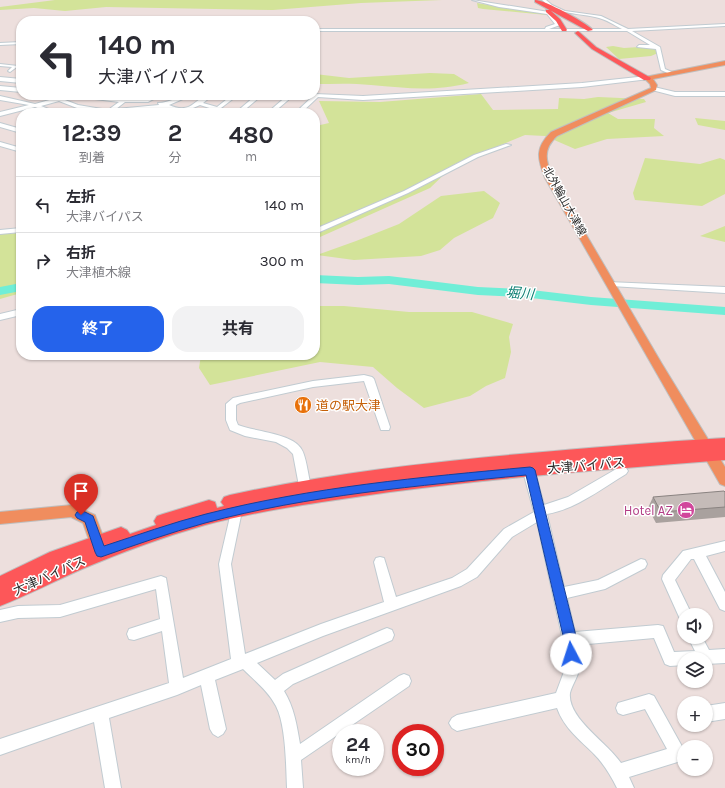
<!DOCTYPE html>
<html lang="ja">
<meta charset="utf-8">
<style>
body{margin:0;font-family:Karla,"Noto Sans JP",sans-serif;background:#f2f2f3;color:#2b2b33;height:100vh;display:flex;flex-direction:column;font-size:15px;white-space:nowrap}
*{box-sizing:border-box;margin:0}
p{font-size:13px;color:#7c7c81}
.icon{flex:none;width:22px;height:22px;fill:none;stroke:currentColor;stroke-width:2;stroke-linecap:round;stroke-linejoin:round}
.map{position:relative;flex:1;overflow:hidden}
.drawer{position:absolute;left:16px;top:108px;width:304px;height:252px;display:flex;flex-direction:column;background:#fff;border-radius:16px;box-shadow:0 1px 3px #0004}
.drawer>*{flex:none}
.hud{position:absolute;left:16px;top:16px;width:304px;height:84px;border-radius:16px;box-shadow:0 1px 3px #0004;background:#fff;color:#2b2b33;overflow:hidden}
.controls{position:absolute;left:677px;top:608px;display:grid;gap:8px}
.controls a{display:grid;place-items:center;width:36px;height:36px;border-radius:50%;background:#fff;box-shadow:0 1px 3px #0004;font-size:20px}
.speed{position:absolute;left:332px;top:724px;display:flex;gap:8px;font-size:20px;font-weight:700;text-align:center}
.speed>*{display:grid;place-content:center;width:52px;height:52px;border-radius:50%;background:#fff;box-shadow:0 1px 3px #0004;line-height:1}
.speed small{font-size:10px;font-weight:400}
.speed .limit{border:6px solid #d22;background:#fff;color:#111}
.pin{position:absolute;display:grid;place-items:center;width:34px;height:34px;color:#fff;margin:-41px -17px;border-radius:50% 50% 50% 0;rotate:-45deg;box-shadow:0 0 4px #0007}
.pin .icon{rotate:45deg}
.me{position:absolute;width:44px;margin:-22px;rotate:355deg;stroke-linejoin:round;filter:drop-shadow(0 0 3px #0008)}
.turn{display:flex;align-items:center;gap:14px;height:84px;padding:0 16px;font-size:18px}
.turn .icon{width:52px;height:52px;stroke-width:2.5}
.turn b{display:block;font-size:28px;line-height:34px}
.eta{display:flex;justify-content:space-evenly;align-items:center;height:68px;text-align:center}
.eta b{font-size:24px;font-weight:700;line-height:28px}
.primary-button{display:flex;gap:8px;margin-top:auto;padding:8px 16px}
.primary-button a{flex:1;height:46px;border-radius:16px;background:#2563eb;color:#fff;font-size:16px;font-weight:700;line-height:46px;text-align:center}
.primary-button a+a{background:#f2f2f3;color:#2b2b33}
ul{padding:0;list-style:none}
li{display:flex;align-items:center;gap:12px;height:56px;padding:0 16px;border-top:1px solid #e1e1e2}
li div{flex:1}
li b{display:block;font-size:15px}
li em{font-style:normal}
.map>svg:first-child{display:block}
.green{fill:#d3e399}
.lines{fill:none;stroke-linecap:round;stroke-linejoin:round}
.river{fill:#70eed7;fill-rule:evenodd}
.minor-casing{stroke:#c1cbd1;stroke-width:2}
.major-casing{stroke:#bfbfbf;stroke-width:2}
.highway-casing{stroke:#bfbfbf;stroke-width:2}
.minor{fill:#fff;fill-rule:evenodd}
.major{fill:#f08d5e;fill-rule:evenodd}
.highway{fill:#fd5759;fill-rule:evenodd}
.wall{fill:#a9a19e}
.building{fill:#c5bbb8;stroke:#8a8381}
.route{fill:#2563eb;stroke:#184099}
.labels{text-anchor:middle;stroke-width:3;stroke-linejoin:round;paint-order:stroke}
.far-street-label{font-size:11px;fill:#2b2b2b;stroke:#fff}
.food-label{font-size:13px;fill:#c56008;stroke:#fff;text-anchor:start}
.street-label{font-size:13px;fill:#2b2b2b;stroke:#fff}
.hotel-label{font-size:13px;fill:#b23c85;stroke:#fff;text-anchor:end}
.water-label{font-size:14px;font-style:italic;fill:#0f8074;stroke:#fff}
</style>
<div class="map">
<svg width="725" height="788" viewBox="0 0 725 788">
<rect width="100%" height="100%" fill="#eddfdd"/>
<path class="green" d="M55 0H442L361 3 273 10 106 7 65 11 34 8 0 10V7Z
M477 3C489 6 541 10 547 15L483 9 478 8Z
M613 46 624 48 655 46 658 53 651 56 619 59 606 47Z
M430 73 454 74 469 83C434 92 406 88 371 85 352 83 334 84 315 84V74L349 78Z
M481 94 493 110 558 109 559 98 584 99 598 97 644 99 646 102 608 113 618 119H655L654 128 664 136 607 139 575 149 545 136 525 135 455 164 430 188 320 237 315 240 316 126 329 123 319 101 380 102Z
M695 118 725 121V130L698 125Z
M645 158 700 164 720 158 725 160V194L702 206 635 200 633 193Z
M484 191 500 203 493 218 454 238 440 250 421 256 354 260 317 255 356 241 399 224 441 196Z
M725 226V242L700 236Z
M21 233V293L0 299V234Z
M315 306H344L409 312H472L513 324 509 337 511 352 505 378 486 386 470 396 424 408 397 388 373 367 320 362 210 385 199 368 201 355H315Z"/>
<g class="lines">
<path class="river" d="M315 275 358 277 389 276 478 287 523 289 591 297 725 307V315L591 305 523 297 478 295 389 284 358 285 315 283Z
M21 283V291L0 295V287Z"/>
<defs>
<path id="minor" d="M472 0 549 12 560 25 549 29H622C614 25 607 20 599 18 578 12 559 16 542 0H546L552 5 565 11 601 16 628 29 725 24V26L632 31 660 47 665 69 674 73 672 75 661 70 656 49 637 47 639 45H650L627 31H315V29H545L546 27 555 24 547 14 499 7Z
M21 42V44L0 45V43Z
M0 64 18 66 10 72 8 71 12 67 0 66Z
M647 76 650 78 649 79 582 87 363 100 318 97 301 113H295L312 97 302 95 315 94 363 96 582 83Z
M0 77 21 79V83L0 81Z
M0 86 21 88V92L0 90Z
M654 87 675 92H725V96H675L652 90V88Z
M43 95C49 95 55 98 60 98 67 98 74 95 81 95L65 100 78 105 108 110 105 113H98L100 111 77 108 59 101 41 106 59 113H51L35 107 0 116V112L29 105 0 100V96L35 104 53 99Z
M85 95C101 95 117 99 133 99 143 99 151 95 161 95L148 102H125L116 109 159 105 158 103C170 103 180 95 192 95L169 105C194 116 194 95 213 95L203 103 217 107 232 95H238L221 108 234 113H225L200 105 186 111 190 113H182L166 108 138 112 110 113 107 111 108 110 119 102 95 99Z
M250 95 261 96 241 113H235L254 97Z
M288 95H294L273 113H267Z
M0 123 21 129V133L0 127Z
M0 142 21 148V152L0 146Z
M506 144 511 145 478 157 408 193 315 234V229L404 191 474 155Z
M21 228V232L0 234V230Z
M608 282 725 287V293L611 286H608L607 284Z
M21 309V315L0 320V314Z
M364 375 372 377 374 379 390 427 389 430H381L380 427 364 381 313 387 240 403 236 405V420L238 425C255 432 296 433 303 452 307 462 308 475 311 486L309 489 305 490 301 489 299 486 293 454 287 448 276 442 245 436 230 430 226 420V404L233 398 313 381Z
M527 460 531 461 533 464 544 505 568 497 618 468 622 467 626 468 628 471 626 474C601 489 576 509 547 514L564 587 598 580 641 559 645 560 647 564 645 568 605 589 567 598 575 632 658 625 663 626 674 652 695 651 688 637H702L709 650 725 649V663L706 664V659H684V665L670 666 665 664 654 638 577 645C578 652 580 662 579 669 578 677 572 685 570 693 567 718 608 743 621 763L667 749 645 709 623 715 618 713 616 708 618 703 649 694 654 696 684 750V760L629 777 634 788H617C611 776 604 764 594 754 580 740 564 728 557 708L457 731 452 728 449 723 452 718 457 715 556 693 565 669 562 636 537 522 512 537 477 577 461 586 323 636 257 663 275 680 283 674 382 630 387 628 392 630 394 635 392 640 293 684 284 691C294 707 297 726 300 744L399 676 404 674 409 676 411 681 409 686 301 760 303 788H287C286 766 286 725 276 706 268 691 255 681 243 669L215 680 226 729 223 734 218 737 213 734 210 729 201 685 177 695 109 718 121 788H105L94 722 0 755V739L6 737 169 683 162 631 134 640 129 639 127 634 129 629 160 619 156 589 60 617 18 618 0 622V610L18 606 60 605 161 576 166 578 183 678 231 659 219 564 232 508 236 506 240 508 242 511 231 564 245 654 321 624 384 602 374 562 376 558 380 557 384 558 396 597 452 578 467 569 504 529 534 512 521 464 523 461Z
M725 541V551L706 556 725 592V611L720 609 694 559H691L675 580 692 615H684V621L680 619 662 579 663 575 683 551Z
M725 703V719L706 722V706Z"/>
<path id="major" d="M725 61V65L653 79 657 85 656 90 557 136C542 150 546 161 553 178L662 364 725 467V486L720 484 545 178C537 158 535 148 551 132L651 88 650 84 645 79V77Z
M72 505 95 515 109 552 107 557 101 559 95 557 83 523 71 517 0 524V512Z"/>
<path id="highway" d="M535 0C545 0 585 22 593 30L588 31 535 2Z
M546 10H550L560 19 567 30 566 31H562L556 21 546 12Z
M578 31 596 47 651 78 650 80H644L592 49 576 34 575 33Z
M725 438V460C613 469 501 477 390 492 328 501 266 509 205 525 163 537 122 552 82 569 55 581 28 595 0 606V576L50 552 121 527 127 530 130 534 156 525 154 521 157 516 163 514 209 500 215 502 217 508 224 506 221 502 224 497 230 495C326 474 423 463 520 454 588 448 657 442 725 438Z"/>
</defs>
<use href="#minor" class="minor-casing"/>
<use href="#major" class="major-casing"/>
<use href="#highway" class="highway-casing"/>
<use href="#minor" class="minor"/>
<use href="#major" class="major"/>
<use href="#highway" class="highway"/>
</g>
<path class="wall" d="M653 497 725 507V517L656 523 648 508Z"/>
<path class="building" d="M724 491 725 492V507L661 512 653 497Z"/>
<path class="route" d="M530 467 533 468 535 470 576 636 577 654 575 659 571 660 566 659 564 654 563 636 526 475C418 486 309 495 205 523 169 533 135 545 101 557L97 556 95 552 85 522 77 518 75 515 77 512 81 510 93 516 104 546C138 535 171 523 206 514 312 487 421 477 530 467Z"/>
<defs>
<symbol id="restaurant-disc" viewBox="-11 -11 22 22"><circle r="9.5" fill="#e8710a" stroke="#fff"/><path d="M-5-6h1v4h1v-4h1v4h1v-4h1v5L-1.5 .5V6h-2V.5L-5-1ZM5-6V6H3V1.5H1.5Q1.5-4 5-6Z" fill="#fff"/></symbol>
<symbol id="hotel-disc" viewBox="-11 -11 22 22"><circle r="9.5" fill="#d1479c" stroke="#fff"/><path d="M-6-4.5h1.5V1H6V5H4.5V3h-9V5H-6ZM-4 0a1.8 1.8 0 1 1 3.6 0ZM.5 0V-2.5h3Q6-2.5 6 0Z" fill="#fff"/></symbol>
</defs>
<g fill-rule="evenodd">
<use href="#restaurant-disc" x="293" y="395" width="20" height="20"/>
<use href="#hotel-disc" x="676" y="500" width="20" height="20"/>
</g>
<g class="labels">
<g class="far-street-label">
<text transform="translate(565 201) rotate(61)" y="4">北外輪山大津線</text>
</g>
<g class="food-label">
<text x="316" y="410">道の駅大津</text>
</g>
<g class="street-label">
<text transform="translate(586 465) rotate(-5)" y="5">大津バイパス</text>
<text transform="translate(49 575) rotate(-24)" y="5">大津バイパス</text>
</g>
<g class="hotel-label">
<text x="673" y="515">Hotel AZ</text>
</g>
<g class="water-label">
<text transform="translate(520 293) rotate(5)" y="5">堀川</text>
</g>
</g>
</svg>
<div class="controls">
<a><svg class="icon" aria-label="sound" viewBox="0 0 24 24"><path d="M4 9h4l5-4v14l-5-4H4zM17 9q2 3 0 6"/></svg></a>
<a><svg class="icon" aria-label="layers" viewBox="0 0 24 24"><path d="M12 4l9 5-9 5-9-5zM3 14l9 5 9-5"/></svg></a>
<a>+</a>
<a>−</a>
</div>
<div class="speed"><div>24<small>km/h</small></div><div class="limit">30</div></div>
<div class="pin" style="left:81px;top:515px;background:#d93025"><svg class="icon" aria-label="arrive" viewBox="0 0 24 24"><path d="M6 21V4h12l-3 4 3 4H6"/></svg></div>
<svg class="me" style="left:571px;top:654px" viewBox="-20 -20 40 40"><circle r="19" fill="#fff"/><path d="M0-13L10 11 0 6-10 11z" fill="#2563eb"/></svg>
<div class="hud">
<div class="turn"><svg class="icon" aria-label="left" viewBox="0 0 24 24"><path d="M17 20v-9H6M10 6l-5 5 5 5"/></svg><div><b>140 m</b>大津バイパス</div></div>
</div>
<section class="drawer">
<div class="eta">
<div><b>12:39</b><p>到着</p></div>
<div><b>2</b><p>分</p></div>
<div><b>480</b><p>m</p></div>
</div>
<ul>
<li><svg class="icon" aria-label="left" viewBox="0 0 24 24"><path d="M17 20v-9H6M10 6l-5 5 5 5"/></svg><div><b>左折</b><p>大津バイパス</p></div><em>140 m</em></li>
<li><svg class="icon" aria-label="right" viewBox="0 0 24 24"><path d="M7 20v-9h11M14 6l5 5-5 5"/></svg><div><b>右折</b><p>大津植木線</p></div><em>300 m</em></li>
</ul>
<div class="primary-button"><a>終了</a><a>共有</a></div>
</section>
</div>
